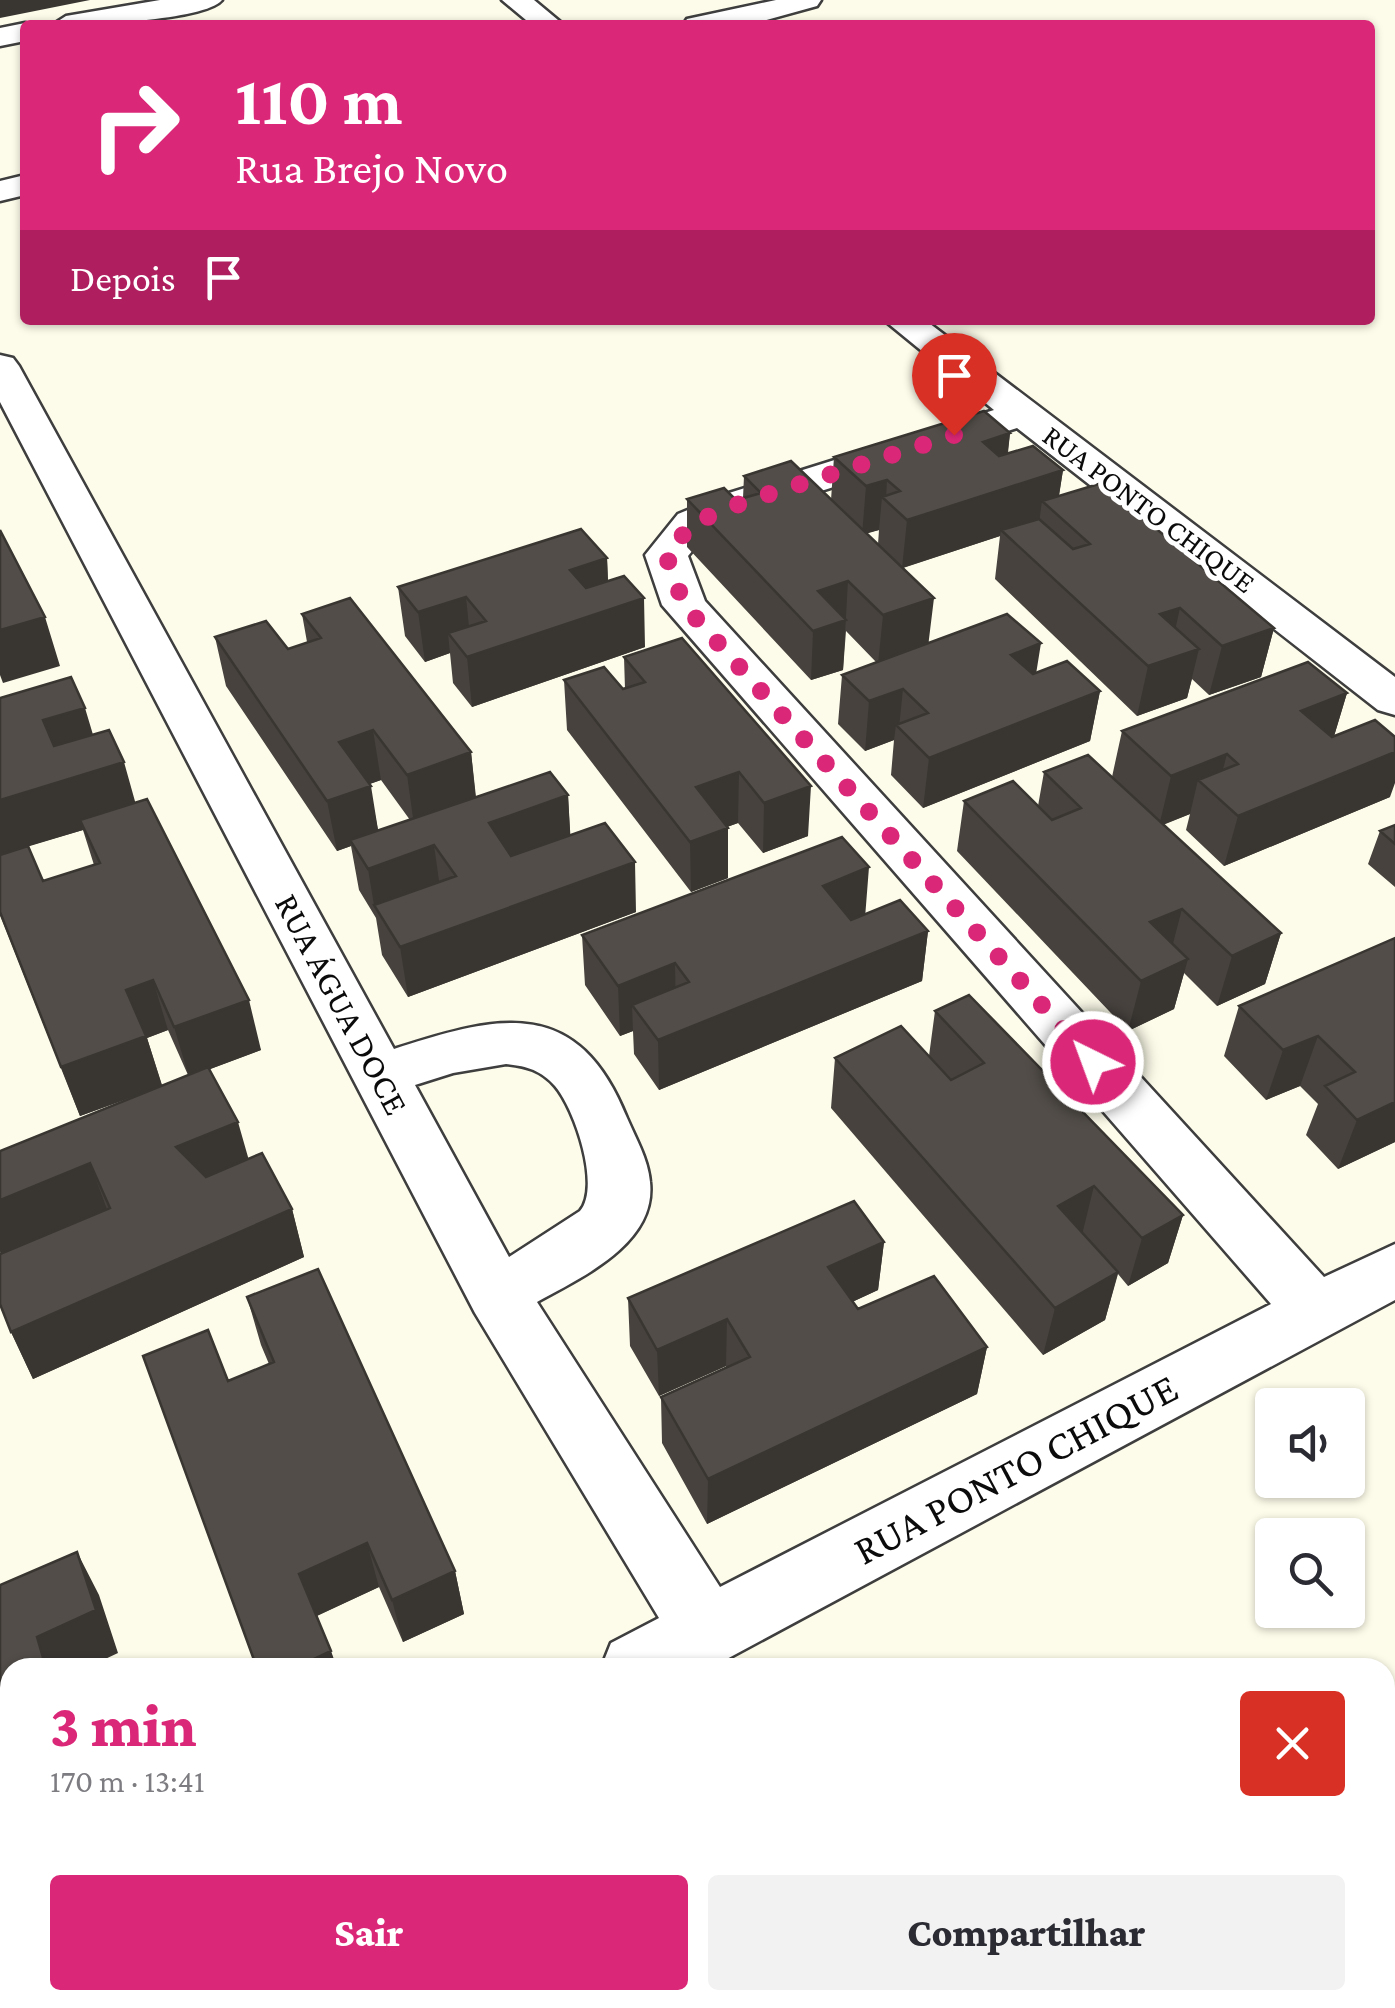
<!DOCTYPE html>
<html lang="pt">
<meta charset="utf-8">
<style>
body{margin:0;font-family:"Crimson Pro",serif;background:#f2f2f3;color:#2b2b33;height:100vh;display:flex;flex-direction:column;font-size:38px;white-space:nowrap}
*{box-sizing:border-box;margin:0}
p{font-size:32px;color:#7c7c81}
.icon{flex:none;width:55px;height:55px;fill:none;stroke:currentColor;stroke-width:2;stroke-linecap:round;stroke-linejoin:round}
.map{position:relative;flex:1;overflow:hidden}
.details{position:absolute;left:0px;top:1658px;width:1395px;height:352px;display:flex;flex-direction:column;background:#fff;border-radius:30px 30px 0 0;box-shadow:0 2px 8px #0004}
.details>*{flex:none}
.guide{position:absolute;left:20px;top:20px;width:1355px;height:305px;border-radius:10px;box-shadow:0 2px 8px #0004;background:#db2777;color:#fff;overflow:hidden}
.controls{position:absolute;left:1255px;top:1388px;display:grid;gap:20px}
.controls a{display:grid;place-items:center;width:110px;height:110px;border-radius:10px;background:#fff;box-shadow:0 2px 8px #0004;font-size:50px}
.pin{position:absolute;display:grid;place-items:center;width:85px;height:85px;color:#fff;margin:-102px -42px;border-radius:50% 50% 50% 0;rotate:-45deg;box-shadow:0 0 10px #0007}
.pin .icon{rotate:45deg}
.me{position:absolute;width:110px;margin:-55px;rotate:318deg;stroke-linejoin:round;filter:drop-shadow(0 0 8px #0008)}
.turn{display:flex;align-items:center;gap:35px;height:210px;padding:0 50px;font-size:45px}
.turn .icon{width:130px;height:130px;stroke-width:2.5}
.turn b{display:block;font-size:70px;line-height:85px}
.then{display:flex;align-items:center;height:95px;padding:0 50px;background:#0003;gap:20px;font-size:38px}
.round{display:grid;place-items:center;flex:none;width:105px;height:105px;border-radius:10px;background:#f2f2f3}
.head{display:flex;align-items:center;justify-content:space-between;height:170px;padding:0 50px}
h1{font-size:60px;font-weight:800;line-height:75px;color:#db2777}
.button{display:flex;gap:20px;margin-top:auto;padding:20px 50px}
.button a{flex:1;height:115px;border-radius:10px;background:#db2777;color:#fff;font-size:40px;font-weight:800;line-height:115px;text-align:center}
.button a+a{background:#f2f2f3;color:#2b2b33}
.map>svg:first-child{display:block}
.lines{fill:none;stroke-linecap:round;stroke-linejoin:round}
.lane-casing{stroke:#3e3e3e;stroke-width:5}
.street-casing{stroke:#3e3e3e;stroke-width:5}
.lane{fill:#fff;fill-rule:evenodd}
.street{fill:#fff;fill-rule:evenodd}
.wall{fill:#47423e;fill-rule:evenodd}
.shaded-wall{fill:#393632}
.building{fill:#524d48;stroke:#393632;stroke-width:2.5}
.route{stroke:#db2777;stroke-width:18;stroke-dasharray:0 32.4}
.labels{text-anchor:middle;stroke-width:10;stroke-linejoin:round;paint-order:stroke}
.far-street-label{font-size:30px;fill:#0b0b0b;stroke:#fff}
.street-label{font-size:35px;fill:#0b0b0b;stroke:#fff}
.near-street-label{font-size:42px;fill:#0b0b0b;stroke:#fff}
</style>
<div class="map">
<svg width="1395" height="2008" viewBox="0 0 1395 2008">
<rect width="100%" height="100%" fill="#fdfcea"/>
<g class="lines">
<defs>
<path id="lane" d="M925 2000H972L975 2008H928Z"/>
<path id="street" d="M160 0H222C205 21 82 25 52 25L66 16Z
M502 0H534L564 25H532Z
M776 0H821L817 6 748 25H683L687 19Z
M25 23 32 25H25V41L0 46V28Z
M25 175V195L0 201V181Z
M884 320H925L1395 677V715L1378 710 1017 428 759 511 708 532 688 556 705 601 1324 1277 1395 1244V1300L710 1668H601L611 1643 659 1618 475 1313 0 402V355L13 358 19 366 394 1049C501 1014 578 996 627 1118 636 1139 648 1159 650 1182 657 1244 580 1278 537 1302L720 1587 1271 1304 662 605 645 555 678 514 729 493 994 410ZM506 1064C526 1066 541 1070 555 1086 575 1109 601 1187 580 1211L509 1257 415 1085 453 1073Z
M10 1964V2000H63L60 2008H0V1968Z"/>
</defs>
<use href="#lane" class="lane-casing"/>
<use href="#street" class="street-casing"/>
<use href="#lane" class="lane"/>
<use href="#street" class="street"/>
</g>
<path class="wall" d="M1010 433 1008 453 1063 470 1059 496 1274 628 1261 677 1209 695 1192 679 1187 698 1137 716 995 579 1000 536 903 568 929 643 1100 691 1090 741 923 808 891 775 894 740 865 751 838 724 842 675 876 662 846 631 843 670 811 680 687 547V499L736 500 743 498 744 476 831 500 834 457ZM879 530 878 544 866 533Z
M607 558 608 581 645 647 472 707 453 683 450 653 425 662 405 636 398 587Z
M302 614 471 752 476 797 568 795 570 835 636 912 408 997 382 955 376 918 359 890 351 846 337 851 226 686 215 637 288 649 307 642ZM381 780 410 820 378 830 369 784Z
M624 657 808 836 763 853 738 823 727 827 728 878 691 892 567 730 564 680 625 689Z
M1347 693 1334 736 1390 797 1224 866 1186 830 1190 814 1163 825 1281 933 1265 984 1217 1006 1184 973 1174 1009 1128 1031 957 851 964 801 1038 806 1044 772 1112 777 1122 731Z
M93 735 135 803 261 1050 210 1069 248 1159 292 1209 304 1257 33 1379 11 1332 0 1251V1151L141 1094 80 1116 0 915V855ZM83 830 94 865 43 881 28 846ZM168 1030 188 1075 162 1085 147 1038Z
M1395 825V887L1368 864 1380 831Z
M865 914 928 931 922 981 659 1090 634 1054 633 1031 620 1036 585 985 582 935Z
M1395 938V1142L1338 1169 1306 1135 1318 1104 1300 1086 1266 1100 1224 1056 1239 1006Z
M935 1011 1183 1215 1168 1263 1128 1286 1118 1274 1105 1320 1043 1355 831 1108 835 1058 929 1056Z
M884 1242 878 1290 852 1302 858 1309 987 1347 977 1394 707 1524 662 1443 661 1397 726 1368V1366L659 1396 630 1346 628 1298Z
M247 1297 455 1571 464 1614 403 1642 379 1587 317 1616 337 1668H257L228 1381 269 1364 261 1345Z"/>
<path class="shaded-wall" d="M0 0H90L0 18Z
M1010 433 1004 481 983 442Z
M1063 470 1056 513 1042 501 1039 523 1001 530 1000 536 902 568 907 520Z
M887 480 886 500 882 497 879 530 862 535 866 486Z
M607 558 609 608 573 620 570 570Z
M848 581 843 670 811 680 813 631 818 591Z
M466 597 471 646 448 633 450 653 425 662 418 612Z
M644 598 645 647 472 707 467 657Z
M934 598 928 647 878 664 883 615Z
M1180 608 1169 658 1160 614Z
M45 617 60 666 3 683 0 675V630Z
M1274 628 1261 677 1209 695 1222 646Z
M1041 643 1033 693 1011 655Z
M1199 649 1187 698 1137 716 1148 666Z
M903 689 899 728 896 725 894 740 865 751 869 701Z
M1100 691 1090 741 923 808 929 758Z
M1347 693 1332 743 1301 711Z
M85 708 100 758 59 770 43 720Z
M373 730 381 780 348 792 339 742Z
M471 752 476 802 414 825 407 775Z
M1395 752V783L1390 797 1224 866 1238 816Z
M1227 754 1216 796 1198 780 1190 814 1159 826 1171 776Z
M124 762 138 812 80 820 83 830 0 855V800Z
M739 772 738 823 696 838V787Z
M371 786 379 836 350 840 351 846 337 851 327 801Z
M811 786 808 836 763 853 764 803Z
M568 795 571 846 494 873 489 823Z
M728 828V878L691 892 690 842Z
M434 845 441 895 374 905 368 869Z
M635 862 636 912 408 997 400 947Z
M869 867 865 918 819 936 823 886Z
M1182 909 1169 959 1150 922Z
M928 931 922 981 659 1090 658 1040Z
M1281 933 1265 984 1217 1006 1232 956Z
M1188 959 1174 1009 1128 1031 1141 981Z
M675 963 676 1013 632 1005 633 1031 620 1036 618 986Z
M153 980 168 1030 147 1038 162 1086 80 1116 61 1067 126 990Z
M249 1000 261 1050 189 1077 174 1027Z
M1318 1036 1300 1086 1266 1100 1283 1050Z
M1395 1102V1142L1338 1169 1357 1120Z
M238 1122 252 1171 192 1196 176 1147Z
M90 1163 108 1212 3 1257 0 1251V1200Z
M1094 1186 1082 1235 1058 1206Z
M292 1209 304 1257 33 1379 11 1332Z
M1183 1215 1168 1263 1128 1286 1142 1238Z
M884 1242 878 1290 824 1315 828 1267Z
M1118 1272 1105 1320 1043 1355 1055 1308Z
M727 1319 726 1366 659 1396 657 1350Z
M987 1347 977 1394 707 1524 708 1479Z
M367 1543 379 1587 314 1617 299 1574Z
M77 1552 99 1595 118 1653 86 1668H46L37 1637Z
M455 1571 464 1614 403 1642 392 1600Z
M331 1651 337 1668H295Z
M10 1799V1850L0 1855V1804Z"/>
<path class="building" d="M984 411 1010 433 983 442 999 456 1033 446 1063 470 907 520 882 497 900 491 887 480 866 486 834 457Z
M791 461 934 598 883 615 848 581 818 591 846 620 813 631 687 499 724 488 736 500 761 493 744 476Z
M1102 483 1274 628 1222 646 1180 608 1160 614 1199 649 1148 666 1001 530 1039 519 1073 549 1090 544 1042 501Z
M581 529 607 558 570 570 586 588 624 576 644 598 467 657 448 633 486 621 466 597 418 612 398 587Z
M0 530 45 617 0 630Z
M350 598 471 752 407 775 373 730 339 742 371 786 327 801 215 637 266 621 288 649 321 638 302 614Z
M1007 614 1041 643 1011 655 1033 674 1067 661 1100 691 929 758 896 725 928 713 903 689 869 701 842 675Z
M682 638 811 786 764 803 739 772 696 787 728 828 690 842 564 680 604 667 623 689 645 682 624 657Z
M1308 662 1347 693 1301 711 1332 737 1375 720 1395 737V752L1238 816 1198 780 1238 764 1227 754 1171 776 1122 731Z
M71 677 85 708 43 720 54 746 109 730 124 762 0 800V698Z
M1088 755 1281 933 1232 956 1182 909 1150 922 1188 959 1141 981 964 801 1013 781 1052 820 1081 808 1044 772Z
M550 772 568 795 489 823 511 856 605 823 635 862 400 947 374 905 456 876 434 845 368 869 350 840Z
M147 799 249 1000 174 1027 153 980 126 990 146 1036 61 1067 0 912V855L28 846 43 881 100 863 80 820Z
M1395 825V844L1380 831Z
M842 837 869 867 823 886 851 920 900 900 928 931 658 1040 632 1005 689 982 675 963 618 986 582 935Z
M1395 938V1102L1357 1120 1325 1086 1355 1072 1318 1036 1283 1050 1239 1006Z
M969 995 1183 1215 1142 1238 1094 1186 1058 1206 1118 1272 1055 1308 835 1058 901 1026 951 1080 984 1063 935 1011Z
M208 1067 238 1122 176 1147 206 1177 262 1153 292 1209 11 1332 0 1304V1254L110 1208 90 1163 0 1200V1151Z
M854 1201 884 1242 828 1267 858 1309 934 1276 987 1347 708 1479 661 1397 750 1357 727 1319 657 1350 628 1298Z
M318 1269 455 1571 392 1600 367 1543 299 1574 331 1651 295 1668H257L143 1356 208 1330 228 1381 274 1362 247 1297Z
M77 1552 96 1610 37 1637 46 1668H10V1799L0 1804V1585Z"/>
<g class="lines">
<path class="route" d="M954 435 744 502 693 523 666 555 684 605 1093 1062"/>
</g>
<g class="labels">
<g class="far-street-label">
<text transform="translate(1149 509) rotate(37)" y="10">RUA PONTO CHIQUE</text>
</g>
<g class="street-label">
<text transform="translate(342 1004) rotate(62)" y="12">RUA ÁGUA DOCE</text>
</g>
<g class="near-street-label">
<text transform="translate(1015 1468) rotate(-28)" y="15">RUA PONTO CHIQUE</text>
</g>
</g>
</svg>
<div class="controls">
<a><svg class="icon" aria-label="sound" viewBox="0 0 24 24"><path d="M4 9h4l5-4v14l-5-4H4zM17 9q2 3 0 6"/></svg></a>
<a><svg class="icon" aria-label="search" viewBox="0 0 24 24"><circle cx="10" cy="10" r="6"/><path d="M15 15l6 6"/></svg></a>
</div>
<div class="pin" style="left:954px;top:435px;background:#d93025"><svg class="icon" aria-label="arrive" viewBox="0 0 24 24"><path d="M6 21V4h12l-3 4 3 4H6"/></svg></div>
<svg class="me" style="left:1093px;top:1062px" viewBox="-20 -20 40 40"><circle r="17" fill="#db2777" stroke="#fff" stroke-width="3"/><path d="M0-11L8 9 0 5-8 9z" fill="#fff"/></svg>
<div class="guide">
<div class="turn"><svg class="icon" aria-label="right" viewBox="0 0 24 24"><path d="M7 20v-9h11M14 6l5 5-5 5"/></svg><div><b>110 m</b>Rua Brejo Novo</div></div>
<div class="then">Depois<svg class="icon" aria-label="arrive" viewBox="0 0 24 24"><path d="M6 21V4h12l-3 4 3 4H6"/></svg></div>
</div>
<section class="details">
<div class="head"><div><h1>3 min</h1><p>170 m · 13:41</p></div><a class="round" style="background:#d93025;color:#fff"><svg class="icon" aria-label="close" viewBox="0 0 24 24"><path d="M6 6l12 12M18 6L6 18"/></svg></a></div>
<div class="button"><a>Sair</a><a>Compartilhar</a></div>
</section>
</div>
